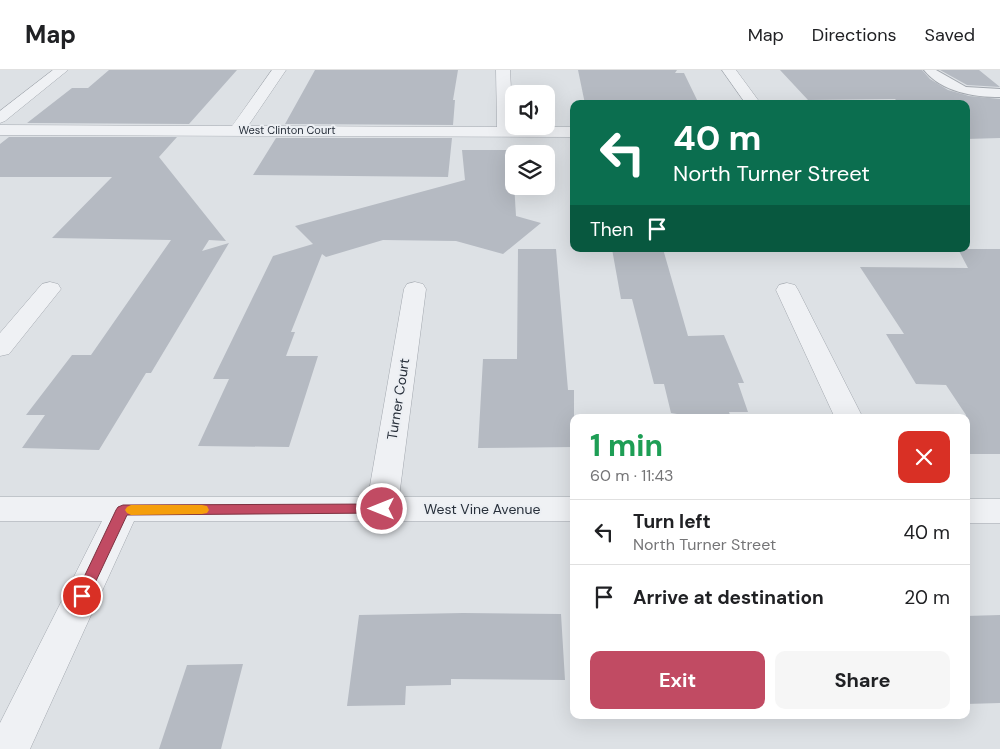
<!DOCTYPE html>
<meta charset="utf-8">
<style>
body{margin:0;font-family:"DM Sans",sans-serif;background:#f6f6f6;color:#202124;height:100vh;display:flex;flex-direction:column;font-size:19px;white-space:nowrap}
*{box-sizing:border-box;margin:0}
p{font-size:16px;color:#757577}
.icon{flex:none;width:28px;height:28px;fill:none;stroke:currentColor;stroke-width:2;stroke-linecap:round;stroke-linejoin:round}
.map{position:relative;flex:1;overflow:hidden}
.side{position:absolute;left:570px;top:344px;width:400px;height:305px;display:flex;flex-direction:column;background:#fff;border-radius:10px;box-shadow:0 5px 20px #0002}
.side>*{flex:none}
.hud{position:absolute;left:570px;top:30px;width:400px;height:152px;border-radius:10px;box-shadow:0 5px 20px #0002;background:#0b6e4f;color:#fff;overflow:hidden}
.buttons{position:absolute;left:505px;top:15px;display:grid;gap:10px}
.buttons a{display:grid;place-items:center;width:50px;height:50px;border-radius:10px;background:#fff;box-shadow:0 5px 20px #0002;font-size:25px}
.pin{position:absolute;display:grid;place-items:center;width:42px;height:42px;color:#fff;margin:-21px;border:2px solid #fff;border-radius:50%;box-shadow:0 1px 5px #0007}
.me{position:absolute;width:55px;margin:-28px;rotate:270deg;stroke-linejoin:round;filter:drop-shadow(0 0 4px #0008)}
.turn{display:flex;align-items:center;gap:18px;height:105px;padding:0 20px;font-size:22px}
.turn .icon{width:65px;height:65px;stroke-width:2.5}
.turn b{display:block;font-size:35px;line-height:42px}
.then{display:flex;align-items:center;height:48px;padding:0 20px;background:#0003;gap:10px;font-size:19px}
.round{display:grid;place-items:center;flex:none;width:52px;height:52px;border-radius:10px;background:#f6f6f6}
.headline{display:flex;align-items:center;justify-content:space-between;height:85px;padding:0 20px}
h1{font-size:30px;font-weight:700;line-height:38px;color:#1e9e55}
.action{display:flex;gap:10px;margin-top:auto;padding:10px 20px}
.action a{flex:1;height:58px;border-radius:10px;background:#c14b63;color:#fff;font-size:20px;font-weight:700;line-height:58px;text-align:center}
.action a+a{background:#f6f6f6;color:#202124}
ul{padding:0;list-style:none}
li{display:flex;align-items:center;gap:15px;height:65px;padding:0 20px;border-top:1px solid #e0e0e0}
li div{flex:1}
li b{display:block;font-size:19px}
li em{font-style:normal}
header{display:flex;align-items:center;gap:30px;box-sizing:border-box;height:70px;padding:0 25px;background:#fff;border-bottom:1px solid #e0e0e0}
header strong{font-size:24px}
nav{display:flex;gap:28px;margin-inline-start:auto;font-size:18px}
.map>svg:first-child{display:block}
.building{fill:#b5bac2}
.lines{fill:none;stroke-linecap:round;stroke-linejoin:round}
.lane-casing{stroke:#a3a8af;stroke-width:2}
.street-casing{stroke:#a3a8af;stroke-width:1}
.lane{fill:#eff1f4;fill-rule:evenodd}
.street{fill:#eff1f4;fill-rule:evenodd}
.route{fill:#c14b63;stroke:#7d3140}
.slow{fill:#f59e0b}
.labels{text-anchor:middle;stroke-width:4;stroke-linejoin:round;paint-order:stroke}
.far-street-label{font-size:11px;fill:#28303b;stroke:#eceff3}
.street-label{font-size:14px;fill:#28303b;stroke:#eceff3}
</style>
<header>
<strong>Map</strong>
<nav><a>Map</a><a>Directions</a><a>Saved</a></nav>
</header>
<div class="map">
<svg width="1000" height="679" viewBox="0 0 1000 679">
<rect width="100%" height="100%" fill="#dde1e5"/>
<path class="building" d="M109 0H237L189 54 27 53 72 18H88Z
M315 0H458L453 30H455L453 55 285 54Z
M578 0H677L675 3H684L699 34H585Z
M780 0H922L930 9 948 20 969 26 1000 29V68L966 69V34H900L895 29 808 30Z
M940 0H979L1000 17 967 15Z
M9 67H177L159 87 226 171 209 170 202 181 229 173 151 303H146L99 380 22 378 45 345H26L72 285H91L171 170 52 168 112 107H0V74Z
M276 68H452L448 107 253 105Z
M462 80H512L516 146 541 153 503 184 456 171 383 170 326 187 322 184 291 262H295L286 286H318L289 377 198 376 229 309H213L273 186 313 174 295 156 465 110Z
M518 179H556L568 320H574V377L478 378 483 289H517Z
M612 179H663L688 266 724 265 744 313H738L748 342H729L731 348H678L677 344 671 343 664 314H654L632 229H621Z
M958 179H1000V384H966V345L946 315 916 314 886 264H904L860 197 968 198Z
M463 543 561 544 565 610 451 609V615L406 616 405 635 347 636 359 545Z
M1000 545V633L966 634V546Z
M243 594 221 679H159L187 595Z"/>
<g class="lines">
<defs>
<path id="lane" d="M924 0H936L966 17 1000 19V27C973 27 942 22 924 0Z"/>
<path id="street" d="M53 0H68L5 51 0 53V41Z
M272 0H286L248 56 497 57 496 0H510L513 57H574V67L0 65V55L232 56Z
M722 0H736L761 34H746Z
M50 212 58 214 61 219 9 284 0 286V263L42 214Z
M415 212 423 214 426 219 399 427H574V451H134L30 679H0V653L102 451H0V427H368L404 219 407 214Z
M787 213 795 215 798 220 863 348H835L776 220 779 215Z
M966 429H1000V453H966Z"/>
</defs>
<use href="#lane" class="lane-casing"/>
<use href="#street" class="street-casing"/>
<use href="#lane" class="lane"/>
<use href="#street" class="street"/>
</g>
<path class="route" d="M382 434 386 435 388 439 386 442 382 443 127 445 87 530 82 531 77 530 75 526 116 440 118 437 123 435Z"/>
<path class="slow" d="M131 435H202L207 436 209 440 207 443 202 444 131 445 127 443 125 440 127 437Z"/>
<g class="labels">
<g class="far-street-label">
<text x="287" y="64">West Clinton Court</text>
</g>
<g class="street-label">
<text transform="translate(398 329) rotate(-81)" y="5">Turner Court</text>
<text x="482" y="444">West Vine Avenue</text>
</g>
</g>
</svg>
<div class="buttons">
<a><svg class="icon" aria-label="sound" viewBox="0 0 24 24"><path d="M4 9h4l5-4v14l-5-4H4zM17 9q2 3 0 6"/></svg></a>
<a><svg class="icon" aria-label="layers" viewBox="0 0 24 24"><path d="M12 4l9 5-9 5-9-5zM3 14l9 5 9-5"/></svg></a>
</div>
<div class="pin" style="left:82px;top:526px;background:#d93025"><svg class="icon" aria-label="arrive" viewBox="0 0 24 24"><path d="M6 21V4h12l-3 4 3 4H6"/></svg></div>
<svg class="me" style="left:382px;top:439px" viewBox="-20 -20 40 40"><circle r="17" fill="#c14b63" stroke="#fff" stroke-width="3"/><path d="M0-11L8 9 0 5-8 9z" fill="#fff"/></svg>
<div class="hud">
<div class="turn"><svg class="icon" aria-label="left" viewBox="0 0 24 24"><path d="M17 20v-9H6M10 6l-5 5 5 5"/></svg><div><b>40 m</b>North Turner Street</div></div>
<div class="then">Then<svg class="icon" aria-label="arrive" viewBox="0 0 24 24"><path d="M6 21V4h12l-3 4 3 4H6"/></svg></div>
</div>
<section class="side">
<div class="headline"><div><h1>1 min</h1><p>60 m · 11:43</p></div><a class="round" style="background:#d93025;color:#fff"><svg class="icon" aria-label="close" viewBox="0 0 24 24"><path d="M6 6l12 12M18 6L6 18"/></svg></a></div>
<ul>
<li><svg class="icon" aria-label="left" viewBox="0 0 24 24"><path d="M17 20v-9H6M10 6l-5 5 5 5"/></svg><div><b>Turn left</b><p>North Turner Street</p></div><em>40 m</em></li>
<li><svg class="icon" aria-label="arrive" viewBox="0 0 24 24"><path d="M6 21V4h12l-3 4 3 4H6"/></svg><div><b>Arrive at destination</b></div><em>20 m</em></li>
</ul>
<div class="action"><a>Exit</a><a>Share</a></div>
</section>
</div>
